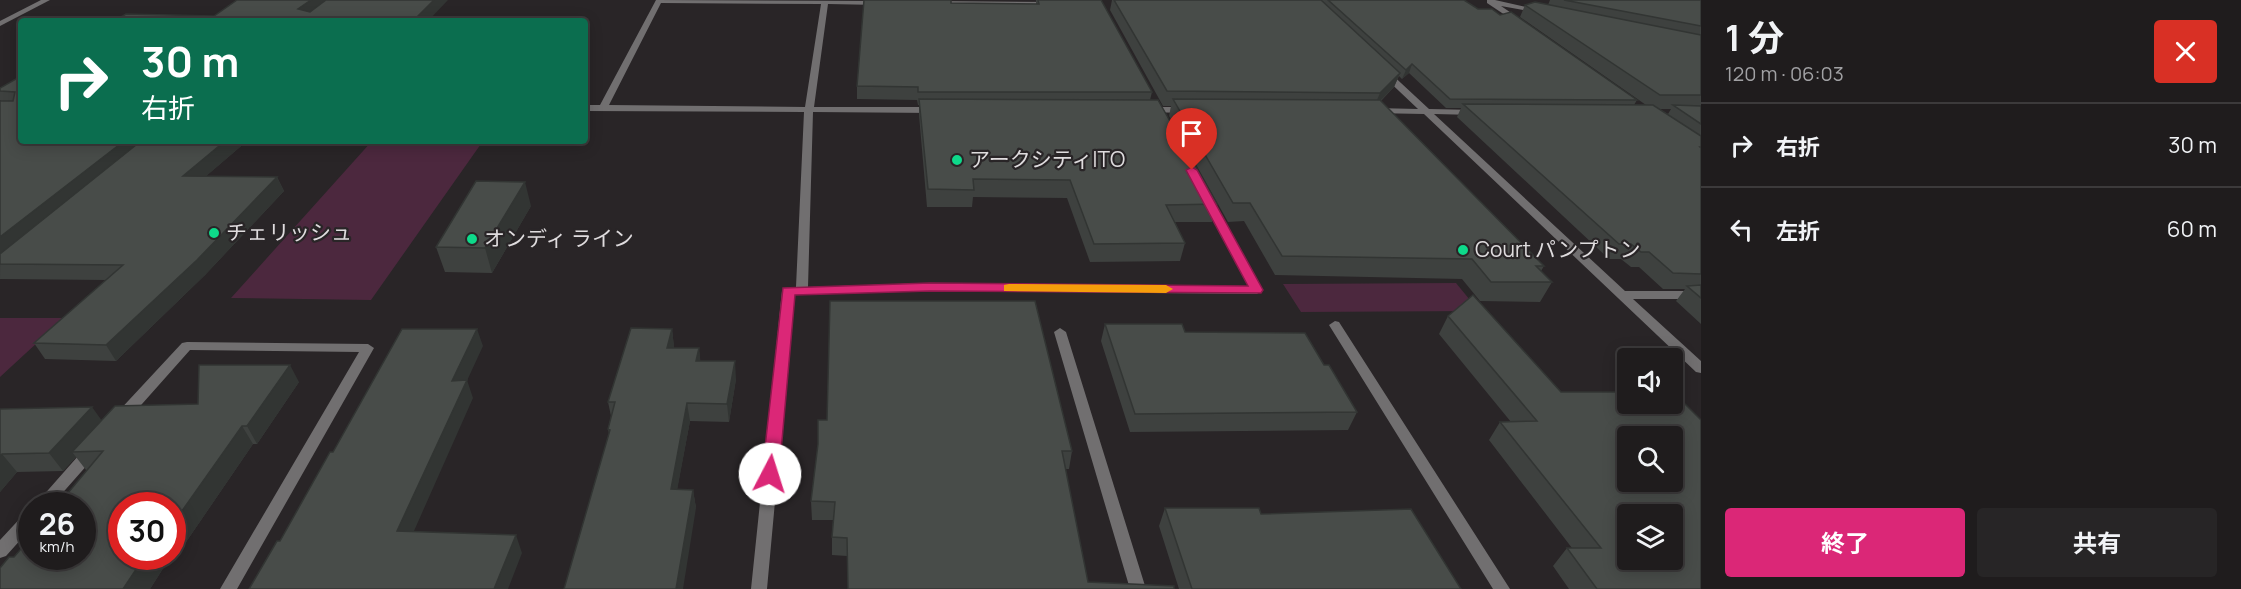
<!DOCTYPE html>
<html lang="ja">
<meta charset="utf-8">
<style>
body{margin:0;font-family:Manrope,"Noto Sans JP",sans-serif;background:#272526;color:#f1f3f6;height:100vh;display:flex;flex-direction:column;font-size:22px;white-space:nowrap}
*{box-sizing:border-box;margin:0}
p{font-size:20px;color:#a1a1a4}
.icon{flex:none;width:33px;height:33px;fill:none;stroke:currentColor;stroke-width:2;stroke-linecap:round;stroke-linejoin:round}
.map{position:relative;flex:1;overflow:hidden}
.side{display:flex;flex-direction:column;background:#1f1c1d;width:540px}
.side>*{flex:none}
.hud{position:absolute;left:18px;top:18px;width:570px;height:126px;border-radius:6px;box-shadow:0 3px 15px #0003,0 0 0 2px #3c3a3b;background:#0b6e4f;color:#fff;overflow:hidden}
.fabs{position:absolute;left:1617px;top:348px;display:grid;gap:12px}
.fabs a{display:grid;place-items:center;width:66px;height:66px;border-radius:6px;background:#1f1c1d;box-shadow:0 3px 15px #0003,0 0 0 2px #3c3a3b;font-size:30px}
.speed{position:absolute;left:18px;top:492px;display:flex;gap:12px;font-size:30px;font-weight:700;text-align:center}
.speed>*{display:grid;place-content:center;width:78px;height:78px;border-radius:50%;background:#1f1c1d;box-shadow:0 3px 15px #0003,0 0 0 2px #3c3a3b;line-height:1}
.speed small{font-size:15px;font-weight:400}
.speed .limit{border:9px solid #d22;background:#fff;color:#111}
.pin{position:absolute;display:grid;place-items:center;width:51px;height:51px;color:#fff;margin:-62px -26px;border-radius:50% 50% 50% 0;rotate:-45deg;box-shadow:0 0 6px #0007}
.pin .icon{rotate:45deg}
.me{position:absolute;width:66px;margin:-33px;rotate:5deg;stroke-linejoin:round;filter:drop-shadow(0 0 4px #0008)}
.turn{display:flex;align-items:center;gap:21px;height:126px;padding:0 24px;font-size:27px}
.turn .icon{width:78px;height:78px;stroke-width:2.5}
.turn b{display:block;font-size:42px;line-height:51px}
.round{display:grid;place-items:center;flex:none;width:63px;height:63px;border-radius:6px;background:#272526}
.head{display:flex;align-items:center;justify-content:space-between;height:102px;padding:0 24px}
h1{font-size:36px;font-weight:700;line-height:45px}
.action{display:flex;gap:12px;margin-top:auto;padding:12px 24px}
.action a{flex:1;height:69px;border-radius:6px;background:#db2777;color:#fff;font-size:24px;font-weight:700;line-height:69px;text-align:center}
.action a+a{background:#272526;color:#f1f3f6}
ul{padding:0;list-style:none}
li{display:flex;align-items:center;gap:18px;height:84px;padding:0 24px;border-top:2px solid #3c3a3b}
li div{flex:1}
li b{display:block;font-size:22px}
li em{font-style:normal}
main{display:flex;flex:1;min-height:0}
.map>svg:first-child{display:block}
.green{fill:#4c283e}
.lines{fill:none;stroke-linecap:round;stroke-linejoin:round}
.minor{fill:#716f70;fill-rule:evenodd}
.tertiary{fill:#716f70;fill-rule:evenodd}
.wall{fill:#3e413f;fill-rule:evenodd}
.shaded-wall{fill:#323533}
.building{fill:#484c49;stroke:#323533;stroke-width:1.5;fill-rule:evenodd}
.route{fill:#db2777;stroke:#8e194d;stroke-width:1.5}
.slow{fill:#f59e0b}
.poi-dot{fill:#0ed98a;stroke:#292527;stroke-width:2}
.labels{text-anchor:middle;stroke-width:4.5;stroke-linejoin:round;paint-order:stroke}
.poi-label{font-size:21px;fill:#dfdcde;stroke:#292527;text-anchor:start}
</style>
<main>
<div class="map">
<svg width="1701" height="589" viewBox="0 0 1701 589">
<rect width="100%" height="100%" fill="#292527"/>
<path class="green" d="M372 141H483L371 300 231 298Z
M1456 283 1479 311 1301 312 1283 284Z
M0 318H64L0 377Z"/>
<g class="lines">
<path class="minor" d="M656 0 882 1 883 3 879 5 828 4 814 107H935L939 110 935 113 813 112 808 287 930 283 1249 286 1202 199 1207 196 1212 199 1263 290 1257 294 930 291 794 294 767 589H751L782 291 784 288 796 287 804 112 585 111V105H600ZM661 3 821 4 805 107 609 105Z
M1487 0H1495L1543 11 1539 13 1501 6 1523 21 1524 23 1520 25 1487 3Z
M932 1 1050 2 1054 4 1050 6 935 5 931 3Z
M1381 70H1387L1429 109 1478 110V114L1475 115 1434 114 1625 291H1701V299H1633L1701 361V373L1696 372 1424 114 1372 113 1371 111 1375 108 1418 109 1381 74Z
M1147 107H1187L1191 110 1187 113 1144 112 1143 110Z
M1335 321 1339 322 1510 589H1493L1329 325Z
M1060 328 1066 332 1146 589H1130L1054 332Z
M187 342 368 344 374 348 237 589H220L359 352 190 350 126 422H116L114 418 116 414 182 343Z
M91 446 96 447 98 451 96 455 51 506H34L86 447Z
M32 510V527L6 556 0 558V540L26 512Z"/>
<path class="tertiary" d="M41 0H50L0 26V21Z"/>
</g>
<path class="wall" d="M1036 0H1101L1152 92 1150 100 1217 204 1212 222H1175L1185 243 1180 261 1090 262 1067 198 973 197 972 207H927L919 115V105H918L917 100 857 99V86L951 3 1036 4Z
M1112 0H1464L1478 9 1500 15 1637 100 1634 105H1646L1520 17 1525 5H1548L1550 0H1701V324L1676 301 1685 289H1663L1639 267H1631L1621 259H1609L1457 117 1461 108H1446L1409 73 1402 79 1399 76 1394 87 1381 101 1544 266 1541 271 1552 282 1540 302 1480 301 1462 279 1275 275 1244 221 1228 222 1169 116 1171 106H1163L1110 10ZM1659 109H1671L1668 114Z
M21 76V141H247L206 176 277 177 284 191 205 275 116 361 45 359 34 343 106 280 0 279 1 101 0 100V88Z
M531 206 492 273 445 272 436 247Z
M1448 316 1701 589H1569L1553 566 1567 548H1572L1489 440 1500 422H1511L1439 334Z
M1105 324 1185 332 1324 365 1357 412 1348 430 1130 432 1101 341Z
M672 329 674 348H699L700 361 736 379 729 422 690 421 677 489 693 490 696 508 609 434 608 429 611 416 608 402Z
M299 382 257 444H253L184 545H179L172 555V506L122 556H171L150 589 14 557 87 470H86L76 457 63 471 17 472 0 492V409L102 420 198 404Z
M818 444 1072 451 1069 469H1065L1088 582 848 589 847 556 832 555V537L833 520H812L811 501Z
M1165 508 1461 589H1179L1159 526Z"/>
<path class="shaded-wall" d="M311 0H329L303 21 298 9Z
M434 0H448L428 21H413Z
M1412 64 1409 73 1402 79 1406 70Z
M1400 73 1394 87 1374 107 1380 93Z
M124 141H148L0 260V237Z
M225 141H247L190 190 183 176Z
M277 177 284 191 205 275 116 361 106 345Z
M525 182 531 206 492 273 485 248Z
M477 329 483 346 459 398 452 381Z
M672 329 674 346 670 366 667 348Z
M699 348 701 366 696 361Z
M735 361 736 379 729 422 727 404Z
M290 365 299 382 257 444 247 426Z
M467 380 473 398 406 549 397 531Z
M687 403 690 421 674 507 671 489Z
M92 407 105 425 72 452 76 457 63 471 49 453Z
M242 426 253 444 184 545 172 529V525Z
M2 454 17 472 0 492V456Z
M693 490 696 508 683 589H676Z
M516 535 522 553 508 589H494Z
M172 536 179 545 172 555Z
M145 556H171L150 589H123Z"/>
<path class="building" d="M237 0H311L298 9 310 12 326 0H434L413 21H114L126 14 214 16Z
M864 0H951V3L1039 4 1038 0H1101L1152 92H918V87L857 86Z
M1114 0H1321L1400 73 1380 93 1167 91Z
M1328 0H1464L1478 9H1492L1500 15 1511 12 1637 100 1450 99 1412 64 1406 70Z
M1564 0H1701V26Z
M1535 2 1701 35V95H1660L1525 5Z
M21 76V141H124L0 237V101H13L15 92 0 91V88Z
M919 99 1158 100 1217 204 1166 205 1185 243 1094 244 1070 180 973 179 974 190 928 189Z
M1173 99 1380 100 1544 266H1536L1552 282H1491L1472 259 1282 256 1250 203H1233Z
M1463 104 1653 105 1701 136V147H1700L1701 148V274L1673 273 1649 252H1641L1631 244H1619Z
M1673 105 1701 106V124Z
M141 141H225L183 176 277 177 197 260 106 345 34 343 123 265 0 264V254Z
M476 181 525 182 485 248 436 247Z
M1701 285V298L1687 286Z
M1473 295 1561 392H1628V404H1672L1673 392 1701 420V589H1597L1567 548H1601L1500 422 1537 421 1448 316ZM1628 436H1672V482H1628ZM1628 514H1672V560H1628Z
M830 301H1035L1072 451H1062L1088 582 1174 586V589H848L847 538 832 537 835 502 811 501 818 444V420H827Z
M1105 324H1182L1185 332 1305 333 1324 365H1329L1357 412 1135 414Z
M631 328 672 329 667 348H699L696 361H735L727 404 687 403 671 489 693 490 676 589H564L610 430 608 429 615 402H608Z
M402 329H477L452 381 467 380 397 531 516 535 494 589H249L277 541H280L330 452H333Z
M199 365H290L247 426H242L172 525V506H122V556H145L123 589H0V568L9 557H14L32 536V556H82V506H57L103 451 72 452 115 406 198 404Z
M92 407 49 453 2 454 0 456V409Z
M1165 508H1259L1261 514 1411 509 1461 589H1192Z"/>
<path class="route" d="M1192 167 1197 170 1263 290 1261 293 930 291 795 295 779 474 776 479H764L762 474 783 288 930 283 1248 286 1186 170Z"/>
<path class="slow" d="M1009 284 1166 285 1173 289 1166 293 1004 291V285Z"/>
<g class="poi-dot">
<circle cx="957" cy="160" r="6"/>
<circle cx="214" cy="233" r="6"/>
<circle cx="472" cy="239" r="6"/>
<circle cx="1463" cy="250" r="6"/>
</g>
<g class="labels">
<g class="poi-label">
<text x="969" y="167">アークシティITO</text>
<text x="226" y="240">チェリッシュ</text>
<text x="484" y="246">オンディ ライン</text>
<text x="1475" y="257">Court パンプトン</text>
</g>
</g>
</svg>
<div class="fabs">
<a><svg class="icon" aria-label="sound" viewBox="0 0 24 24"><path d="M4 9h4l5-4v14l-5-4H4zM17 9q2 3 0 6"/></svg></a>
<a><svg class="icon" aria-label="search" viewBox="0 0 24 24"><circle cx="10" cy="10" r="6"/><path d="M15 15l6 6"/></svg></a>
<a><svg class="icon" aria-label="layers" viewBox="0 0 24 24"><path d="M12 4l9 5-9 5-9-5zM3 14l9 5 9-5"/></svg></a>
</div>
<div class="speed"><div>26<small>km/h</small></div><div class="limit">30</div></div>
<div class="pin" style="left:1192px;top:170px;background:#d93025"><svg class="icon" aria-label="arrive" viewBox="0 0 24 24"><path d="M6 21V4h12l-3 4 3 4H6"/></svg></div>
<svg class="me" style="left:770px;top:474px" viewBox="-20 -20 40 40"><circle r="19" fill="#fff"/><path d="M0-13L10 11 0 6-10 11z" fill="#db2777"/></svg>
<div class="hud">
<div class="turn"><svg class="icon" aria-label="right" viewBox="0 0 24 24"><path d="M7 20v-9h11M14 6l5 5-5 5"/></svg><div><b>30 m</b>右折</div></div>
</div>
</div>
<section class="side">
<div class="head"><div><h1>1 分</h1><p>120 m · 06:03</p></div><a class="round" style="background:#d93025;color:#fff"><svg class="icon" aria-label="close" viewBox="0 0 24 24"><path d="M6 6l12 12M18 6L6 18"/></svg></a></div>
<ul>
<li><svg class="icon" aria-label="right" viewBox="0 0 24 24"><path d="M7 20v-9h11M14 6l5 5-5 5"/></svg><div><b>右折</b></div><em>30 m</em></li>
<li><svg class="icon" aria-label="left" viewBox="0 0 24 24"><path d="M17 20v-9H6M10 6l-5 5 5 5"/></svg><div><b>左折</b></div><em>60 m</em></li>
</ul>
<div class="action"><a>終了</a><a>共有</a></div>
</section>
</main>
